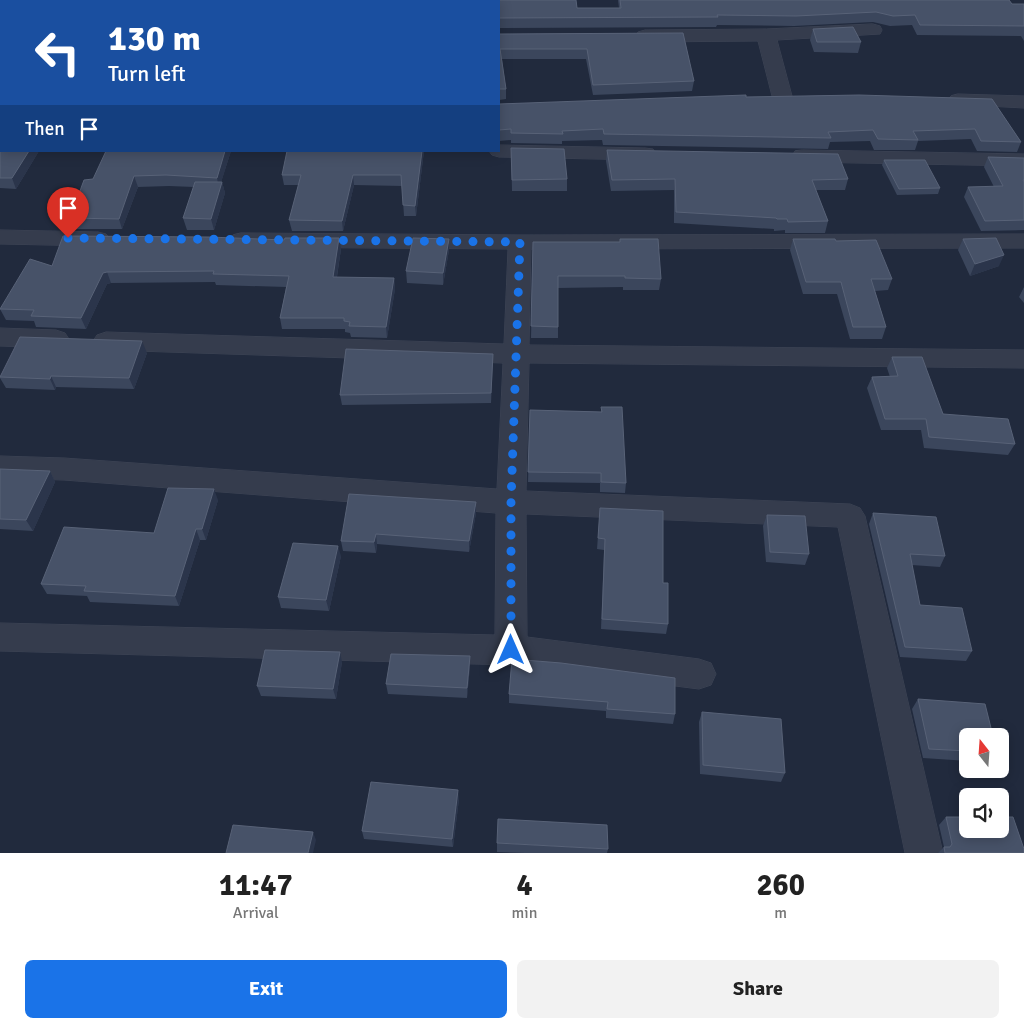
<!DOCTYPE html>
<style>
body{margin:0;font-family:Signika,sans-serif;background:#f2f2f2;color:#222;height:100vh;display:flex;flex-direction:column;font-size:19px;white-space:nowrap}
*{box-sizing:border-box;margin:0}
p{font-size:16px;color:#767676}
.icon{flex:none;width:28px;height:28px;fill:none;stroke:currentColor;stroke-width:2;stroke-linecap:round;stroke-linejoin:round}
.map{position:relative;height:853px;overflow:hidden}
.sheet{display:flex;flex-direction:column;background:#fff;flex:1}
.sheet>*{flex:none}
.top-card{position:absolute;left:0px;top:0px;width:500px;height:152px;box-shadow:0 2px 12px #0003;background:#1a4fa0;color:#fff;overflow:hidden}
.needle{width:32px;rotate:343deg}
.controls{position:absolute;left:959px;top:728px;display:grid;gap:10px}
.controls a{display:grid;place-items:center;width:50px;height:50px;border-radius:8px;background:#fff;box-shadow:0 2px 12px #0003;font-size:25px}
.pin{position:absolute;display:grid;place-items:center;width:42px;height:42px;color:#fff;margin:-51px -21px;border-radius:50% 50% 50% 0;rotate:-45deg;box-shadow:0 0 5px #0007}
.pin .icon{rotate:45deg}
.me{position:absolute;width:55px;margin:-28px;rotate:0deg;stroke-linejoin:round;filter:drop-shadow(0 0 4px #0008)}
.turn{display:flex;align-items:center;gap:18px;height:105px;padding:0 25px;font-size:22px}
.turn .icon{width:65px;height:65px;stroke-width:2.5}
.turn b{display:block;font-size:35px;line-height:42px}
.then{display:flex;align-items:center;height:48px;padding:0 25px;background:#0003;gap:10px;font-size:19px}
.eta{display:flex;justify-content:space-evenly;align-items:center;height:85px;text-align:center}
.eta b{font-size:30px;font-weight:700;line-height:35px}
.button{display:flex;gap:10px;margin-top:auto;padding:10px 25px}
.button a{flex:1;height:58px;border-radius:8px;background:#1a73e8;color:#fff;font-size:20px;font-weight:700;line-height:58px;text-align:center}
.button a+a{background:#f2f2f2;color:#222}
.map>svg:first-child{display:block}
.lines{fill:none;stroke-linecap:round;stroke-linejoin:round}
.minor-casing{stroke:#3e4556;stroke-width:1}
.minor{fill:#353c4d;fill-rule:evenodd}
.wall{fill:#3b465c}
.shaded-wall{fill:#2b354b}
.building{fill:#475268;stroke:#586277}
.route{stroke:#1a73e8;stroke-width:9;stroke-dasharray:0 16.2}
</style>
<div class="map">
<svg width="1024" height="853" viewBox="0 0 1024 853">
<rect width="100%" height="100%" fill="#212a3d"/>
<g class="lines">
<defs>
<path id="minor" d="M873 24 880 26 882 30 880 34 777 40 792 96 789 100 782 102 775 100 772 96 758 41 645 42 638 40 636 36 638 32 645 30 766 29Z
M0 32H1V44H0Z
M958 94 1024 96V108L951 104 948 100 951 96Z
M499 145 645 148 653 149 656 154 653 159 645 160 499 157 492 155 489 151H499Z
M803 150 1024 154V166L803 162 795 161 792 156 795 151Z
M0 230 98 232 106 234 110 239 106 244 98 246 0 244Z
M241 233 520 235 1024 234V248L531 249 529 345 1024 350V368L529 363 526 491 850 504 860 508 865 516 943 853H905L838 527 526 514 527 637 699 659 711 663 716 674 711 685 699 689 511 665 0 651V623L495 635 496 513 64 480 0 478V456L64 458 497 489 503 363 106 350 97 347 93 341 97 335 106 332 504 344 508 249 241 247 233 245 229 240 233 235Z
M0 328 56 330 65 333 69 339 65 345 56 348 0 346Z"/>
</defs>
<use href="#minor" class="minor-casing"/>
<use href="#minor" class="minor"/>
</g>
<path class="wall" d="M0 0H576L577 8H619L618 0H1009L1012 4H1024V41L1021 36 917 35 912 25 890 26 873 22 794 26 717 25 716 27 499 28V1H1V31L0 30Z
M813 29 861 42 858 53 814 52 810 40Z
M683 33 694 81 692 91 593 95 586 59H502L506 89V99L499 100V34Z
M859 95 1021 142 1017 152 977 151 971 139 918 141 915 150H874L870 141 830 142 828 149 603 145 602 140 562 141V144L511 143V140L499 141V104L746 97Z
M0 109 1 151H39L16 189 0 188Z
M511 148 567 179V191H512Z
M607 150 848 179 845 190H816L828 221 825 233H785V230L774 231V229L674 223V190L611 191 606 161Z
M231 151 221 182H222L225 193 214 230H187L183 218 194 187 169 186 138 187 122 229H74L70 218 93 179Z
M424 151 416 216H404L402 186 354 185 343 231H292L289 220 299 185H284L282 175Z
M988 157 1024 158V230L981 231 964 197 968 187H994L984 167Z
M884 160 940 188 938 194 897 195 882 165Z
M449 239V250L443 285 407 283 406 271Z
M793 239 836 241 892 279 888 290 875 291 886 327 882 339H850L837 294H803L790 250Z
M963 239 999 266 970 276 958 250Z
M533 242 661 279 659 290H623V287L558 288V338H531Z
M341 249 337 277 394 278 395 289 387 338 351 337 350 333 345 332V329H282L280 318 286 287 216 285 215 282 111 283 107 284 86 329 36 327 34 321 6 320 0 309 52 266Z
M1024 287V303L1019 297Z
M147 353 134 389 56 387 55 390 6 388 0 378V376Z
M493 354 491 403 342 405 340 395Z
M892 357 943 414 1015 444 1008 455 924 448 921 430H881L867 388 872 377H890L887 368Z
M601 407 626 483 625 493 600 492V483L528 482 530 410 601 412Z
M0 469 50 471 55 482 33 531 0 529Z
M218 500 206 540H200L179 606 90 602 87 596 47 594 41 584 154 533Z
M476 502V513L469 552 377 544 376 553 343 551 341 541Z
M600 508 663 583 668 624 666 634 601 629 604 550 597 549Z
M873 513 945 556 940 567 912 565 920 605 972 651 966 661 900 657 869 524Z
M767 515 809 554 805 565 766 562 763 526Z
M341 556 329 611 281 608 278 597Z
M470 656V666L467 698 388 694 386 684Z
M512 659 675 714 673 724 606 718V711L509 703V694Z
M342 662 336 699 261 696 257 686Z
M918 699 968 736V761L923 758 912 709Z
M702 712 785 773 781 782 700 774 699 722Z
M459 799 453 847 364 839 362 831Z
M946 817 1024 853H938L944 847 939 825Z
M497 843 608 849 607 853H525L497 852Z"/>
<path class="shaded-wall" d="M29 151H39L16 189 12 178Z
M225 151H231L219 189 217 178Z
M422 151H424L416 216 415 206Z
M353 175 354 185 343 231 342 221Z
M134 176 138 187 122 229 119 219Z
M222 182 225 193 214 230 211 219Z
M339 238 341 249 335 288 333 277Z
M449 239V250L443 285V273Z
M1004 255 999 266 970 276 975 264Z
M107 272 111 283 107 284 86 329 81 318 103 273Z
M394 278 395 289 387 338 386 327Z
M142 341 147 353 134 389 129 378Z
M493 354V365L491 403V393Z
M51 376 56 387 55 390 50 379Z
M50 471 55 482 33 531 26 520Z
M214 489 218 500 206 540 202 529Z
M476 502V513L469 552V541Z
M196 529 200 540 179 606 175 596Z
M376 534 377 544 376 553 374 542Z
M338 546 341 556 329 611 326 600Z
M340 652 342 662 336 699 333 689Z
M470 656V666L467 698V688Z
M458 790 459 799 453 847 452 839Z
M313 832 316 840 313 853H308Z"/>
<path class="building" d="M0 0H576L577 8H621L620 0H1009L1012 4H1024V26L920 25 915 15 893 16 876 12 796 16 717 15 718 17 499 18V1H1V22H0Z
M853 27 861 42H817L813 29Z
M683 33 694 81 593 85 587 49H500L506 89H499V34Z
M746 95V97L859 95 992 99 1021 142 981 141 975 129 913 131 918 140 878 139 873 130 828 132 831 138 604 134 603 129 562 131 563 134 511 133V129L499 130V104Z
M0 109H1V151H29L12 178H0Z
M511 148 564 149 567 179 512 180Z
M607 150 838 154 848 179 812 180 828 221 788 222 787 219H777L776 218 676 212 675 179 612 180Z
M106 151H225L217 178 166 175 134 176 119 219 70 218 84 180 93 179Z
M287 151H422L415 206 403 205 401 175H353L342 221 289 220 301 175H282Z
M988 157 1024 158V180H1023L1024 182V220L985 221 968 187 1003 186Z
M884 160H925L940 188 899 189Z
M195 182H222L211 219 183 218Z
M63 236 209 237 284 240 285 238H339L333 277 394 278 386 327 349 326 350 322 344 321V318H280L289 276 213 274 214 271 107 272 103 273 81 318 31 316 34 310 0 309 30 259 52 266Z
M413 238 449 239 443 273 406 271Z
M996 238 1004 255 975 264 963 239Z
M620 239H658L661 279 625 278V276H558V327L531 326 533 242H620Z
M793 239H835L836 241 876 240 892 279H871L886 327H853L841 282H806Z
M20 337 142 341 129 378 51 376 50 379 0 377Z
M346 349 493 354 491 393 340 395Z
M892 357H922L943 414 1008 419 1015 444 929 437 926 419H885L872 377 898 376Z
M601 407H622L626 483 601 482V473L528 472 530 410 602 412Z
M0 469 50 471 26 520 0 519Z
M168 488 214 489 202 529H196L175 596 84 591 86 586 41 584 64 527 154 533Z
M349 494 476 502 469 541 376 534 374 542 341 541Z
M600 508 663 511V583H668V624L602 619 605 539 598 538Z
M873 513 936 517 945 556 910 554 920 605 962 608 972 651 905 647Z
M767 515 805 516 809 554 770 552Z
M293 543 338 546 326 600 278 597Z
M265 650 340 652 333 689 257 686Z
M391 654 470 656 467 688 386 684Z
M512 659 561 663 675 678V714L607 709 608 702 509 694Z
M918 699 985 704 993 736H968V751L929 749Z
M702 712 781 719 785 773 703 765Z
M371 782 458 790 452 839 362 831Z
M946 817H968V829H1000V817H1013L1024 849V853H945L944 847H950L952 844Z
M498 819 607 825 608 849 497 843Z
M233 825 313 832 308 853H226Z"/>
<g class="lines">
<path class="route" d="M68 238 520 242 511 502V650"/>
</g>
</svg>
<div class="controls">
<a><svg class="needle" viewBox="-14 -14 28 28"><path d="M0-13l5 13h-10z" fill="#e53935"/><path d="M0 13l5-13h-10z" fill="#767676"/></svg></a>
<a><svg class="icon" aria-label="sound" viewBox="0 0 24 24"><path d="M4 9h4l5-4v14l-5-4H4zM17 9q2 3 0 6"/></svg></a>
</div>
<div class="pin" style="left:68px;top:238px;background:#d93025"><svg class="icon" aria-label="arrive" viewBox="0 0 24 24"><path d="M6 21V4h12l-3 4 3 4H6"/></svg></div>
<svg class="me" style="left:511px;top:650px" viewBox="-20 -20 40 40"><path d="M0-17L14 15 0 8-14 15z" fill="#1a73e8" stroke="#fff" stroke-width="4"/></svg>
<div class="top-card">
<div class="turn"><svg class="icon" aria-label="left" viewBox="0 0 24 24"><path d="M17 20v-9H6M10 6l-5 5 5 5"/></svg><div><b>130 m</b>Turn left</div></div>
<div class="then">Then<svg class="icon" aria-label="arrive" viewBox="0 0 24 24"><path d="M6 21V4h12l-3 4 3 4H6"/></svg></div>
</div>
</div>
<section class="sheet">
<div class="eta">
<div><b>11:47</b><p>Arrival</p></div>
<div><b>4</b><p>min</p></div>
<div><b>260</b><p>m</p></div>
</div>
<div class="button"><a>Exit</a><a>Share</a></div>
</section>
